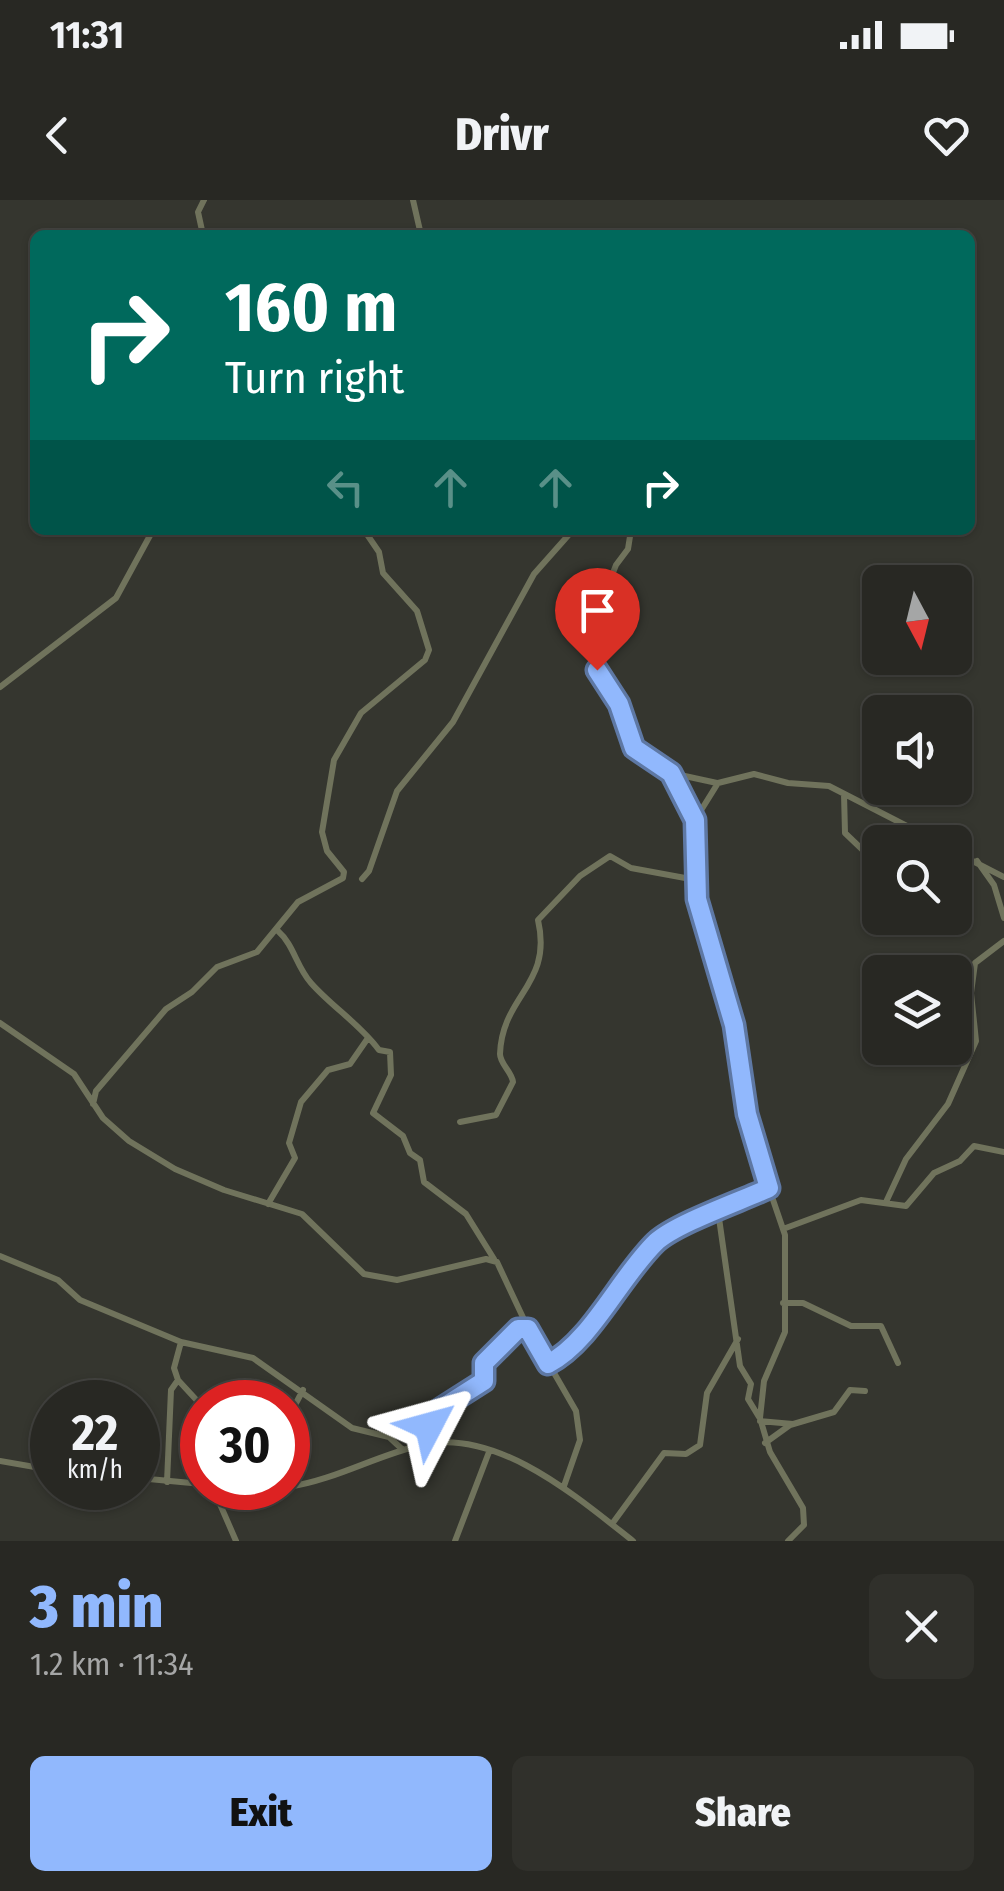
<!DOCTYPE html>
<meta charset="utf-8">
<style>
body{margin:0;font-family:"Fira Sans Condensed",sans-serif;background:#30302b;color:#f1f3f6;height:100vh;display:flex;flex-direction:column;font-size:38px;white-space:nowrap}
*{box-sizing:border-box;margin:0}
p{font-size:32px;color:#a5a6a6}
.icon{flex:none;width:55px;height:55px;fill:none;stroke:currentColor;stroke-width:2;stroke-linecap:round;stroke-linejoin:round}
.map{position:relative;height:1341px;overflow:hidden}
.panel{display:flex;flex-direction:column;background:#282823;flex:1}
.panel>*{flex:none}
.guide{position:absolute;left:30px;top:30px;width:945px;height:305px;border-radius:15px;box-shadow:0 2px 8px #0004,0 0 0 2px #444441;background:#00695c;color:#fff;overflow:hidden}
.needle{width:65px;rotate:173deg}
.tools{position:absolute;left:862px;top:365px;display:grid;gap:20px}
.tools a{display:grid;place-items:center;width:110px;height:110px;border-radius:15px;background:#282823;box-shadow:0 2px 8px #0004,0 0 0 2px #444441;font-size:50px}
.speed{position:absolute;left:30px;top:1180px;display:flex;gap:20px;font-size:50px;font-weight:700;text-align:center}
.speed>*{display:grid;place-content:center;width:130px;height:130px;border-radius:50%;background:#282823;box-shadow:0 2px 8px #0004,0 0 0 2px #444441;line-height:1}
.speed small{font-size:25px;font-weight:400}
.speed .limit{border:15px solid #d22;background:#fff;color:#111}
.pin{position:absolute;display:grid;place-items:center;width:85px;height:85px;color:#fff;margin:-102px -42px;border-radius:50% 50% 50% 0;rotate:-45deg;box-shadow:0 0 10px #0007}
.pin .icon{rotate:45deg}
.me{position:absolute;width:110px;margin:-55px;rotate:51deg;stroke-linejoin:round;filter:drop-shadow(0 0 8px #0008)}
.turn{display:flex;align-items:center;gap:35px;height:210px;padding:0 30px;font-size:45px}
.turn .icon{width:130px;height:130px;stroke-width:2.5}
.turn b{display:block;font-size:70px;line-height:85px}
.lanes{display:flex;align-items:center;height:95px;padding:0 30px;background:#0003;justify-content:center;gap:50px;direction:ltr}
.lanes .off{opacity:.35}
.round{display:grid;place-items:center;flex:none;width:105px;height:105px;border-radius:15px;background:#30302b}
.headline{display:flex;align-items:center;justify-content:space-between;height:170px;padding:0 30px}
h1{font-size:60px;font-weight:800;line-height:75px;color:#91b8fd}
.cta{display:flex;gap:20px;margin-top:auto;padding:20px 30px}
.cta a{flex:1;height:115px;border-radius:15px;background:#91b8fd;color:#111;font-size:40px;font-weight:800;line-height:115px;text-align:center}
.cta a+a{background:#30302b;color:#f1f3f6}
.status{display:flex;justify-content:space-between;align-items:center;height:70px;padding:0 50px;background:#282823;direction:ltr}
.status svg{height:28px;fill:currentColor}
header{display:flex;justify-content:space-between;align-items:center;height:130px;padding:0 30px;background:#282823;font-size:45px;font-weight:800}
.map>svg:first-child{display:block}
.lines{fill:none;stroke-linecap:round;stroke-linejoin:round}
.street{stroke:#70735c;stroke-width:6}
.route-casing{stroke:#5e78a4;stroke-width:25}
.route{stroke:#91b8fd;stroke-width:18}
</style>
<div class="status"><b>11:31</b><svg viewBox="0 0 49 12"><path d="M0 12V9h3v3zM5 12V6h3v6zM10 12V3h3v9zM15 12V0h3v12zM26 1h20v11H26zM47 4h2v5h-2z"/></svg></div>
<header><svg class="icon" aria-label="back" viewBox="0 0 24 24"><path d="M15 5l-7 7 7 7"/></svg>Drivr<svg class="icon" aria-label="heart" viewBox="0 0 24 24"><path d="M12 20l-8-8c-3-5 5-10 8-4 3-6 11-1 8 4z"/></svg></header>
<div class="map">
<svg width="1004" height="1341" viewBox="0 0 1004 1341">
<rect width="100%" height="100%" fill="#35362f"/>
<g class="lines">
<path class="street" d="M413 0 421 35
M203 35 198 12 204 0
M631 330 628 349 616 365 600 406 597 470 619 504 634 548 671 573 695 618
M0 487 116 398 153 330
M671 573 717 583
M844 594 845 633 868 655 880 679
M955 652 1004 677
M977 661 994 685 1004 718
M362 679 369 671 397 591 453 522 534 374 573 330
M955 679 961 656
M278 731C294 745 296 766 311 783 332 807 360 824 379 850L390 852 391 875 373 913 403 936 410 953 420 960 424 982 466 1014 494 1059
M0 823 74 874 103 918 129 941 175 969 224 990 302 1014 364 1074 397 1080 486 1059 497 1062 527 1126 576 1211 580 1240 564 1286
M93 904 96 891 166 809 192 792 217 767 257 752 298 702 343 678 344 672 327 651 322 632 334 560 361 513 425 460 429 450 417 411 383 373 379 352 364 330
M460 922 496 915 513 882C512 872 500 864 500 854 502 795 553 785 538 720L580 676 610 656 631 668 696 680
M886 1002 906 959 948 904 976 841 971 793 975 763 1004 741
M268 1004 295 958 289 943 301 902 328 870 350 864 368 838
M718 1011 740 1166 751 1184 748 1199 759 1217
M783 1029 861 1000 906 1006 934 973 960 961 974 946 1004 952
M0 1056 58 1080 80 1100 181 1142 253 1158 352 1228 389 1237 403 1250
M783 1103H803L851 1126H881L898 1163
M548 1164C590 1143 620 1078 657 1042 676 1023 741 1001 769 988
M178 1180 202 1206
M760 1221 793 1224
M437 1242 429 1226 440 1209 456 1203 484 1181V1163L516 1131 527 1129
M765 1243 790 1225 834 1212 850 1190 865 1191
M0 1261 52 1270
M138 1278 202 1284
M167 1282 171 1190 178 1180 174 1168 181 1142
M196 1283 202 1235
M294 1286C297 1271 293 1259 294 1245 294 1225 301 1227 295 1205L303 1190
M288 1287C335 1280 375 1256 421 1245 497 1227 578 1298 633 1341
M213 1288 236 1341
M241 1288H283
M612 1324 664 1253 686 1254 700 1245 707 1193 738 1139
M455 1341 489 1252
M788 1341 804 1325 803 1308 770 1252 760 1218 764 1181 785 1132V1035L755 947 740 880 734 825 697 699 695 620 718 583 754 574 788 583 829 586 938 642"/>
</g>
<g class="lines">
<defs>
<path id="route" d="M429 1226 440 1209 484 1181V1163L518 1129H528L548 1164C592 1141 619 1078 656 1042 677 1023 741 1001 769 988L747 914 734 825 697 699 695 620 671 573 634 548 619 504 597 470"/>
</defs>
<use href="#route" class="route-casing"/>
<use href="#route" class="route"/>
</g>
</svg>
<div class="tools">
<a><svg class="needle" viewBox="-14 -14 28 28"><path d="M0-13l5 13h-10z" fill="#e53935"/><path d="M0 13l5-13h-10z" fill="#a5a6a6"/></svg></a>
<a><svg class="icon" aria-label="sound" viewBox="0 0 24 24"><path d="M4 9h4l5-4v14l-5-4H4zM17 9q2 3 0 6"/></svg></a>
<a><svg class="icon" aria-label="search" viewBox="0 0 24 24"><circle cx="10" cy="10" r="6"/><path d="M15 15l6 6"/></svg></a>
<a><svg class="icon" aria-label="layers" viewBox="0 0 24 24"><path d="M12 4l9 5-9 5-9-5zM3 14l9 5 9-5"/></svg></a>
</div>
<div class="speed"><div>22<small>km/h</small></div><div class="limit">30</div></div>
<div class="pin" style="left:597px;top:470px;background:#d93025"><svg class="icon" aria-label="arrive" viewBox="0 0 24 24"><path d="M6 21V4h12l-3 4 3 4H6"/></svg></div>
<svg class="me" style="left:429px;top:1226px" viewBox="-20 -20 40 40"><path d="M0-17L14 15 0 8-14 15z" fill="#91b8fd" stroke="#fff" stroke-width="4"/></svg>
<div class="guide">
<div class="turn"><svg class="icon" aria-label="right" viewBox="0 0 24 24"><path d="M7 20v-9h11M14 6l5 5-5 5"/></svg><div><b>160 m</b>Turn right</div></div>
<div class="lanes"><svg class="icon off" aria-label="left" viewBox="0 0 24 24"><path d="M17 20v-9H6M10 6l-5 5 5 5"/></svg><svg class="icon off" aria-label="ahead" viewBox="0 0 24 24"><path d="M12 20V5M6 11l6-6 6 6"/></svg><svg class="icon off" aria-label="ahead" viewBox="0 0 24 24"><path d="M12 20V5M6 11l6-6 6 6"/></svg><svg class="icon" aria-label="right" viewBox="0 0 24 24"><path d="M7 20v-9h11M14 6l5 5-5 5"/></svg></div>
</div>
</div>
<section class="panel">
<div class="headline"><div><h1>3 min</h1><p>1.2 km · 11:34</p></div><a class="round"><svg class="icon" aria-label="close" viewBox="0 0 24 24"><path d="M6 6l12 12M18 6L6 18"/></svg></a></div>
<div class="cta"><a>Exit</a><a>Share</a></div>
</section>
